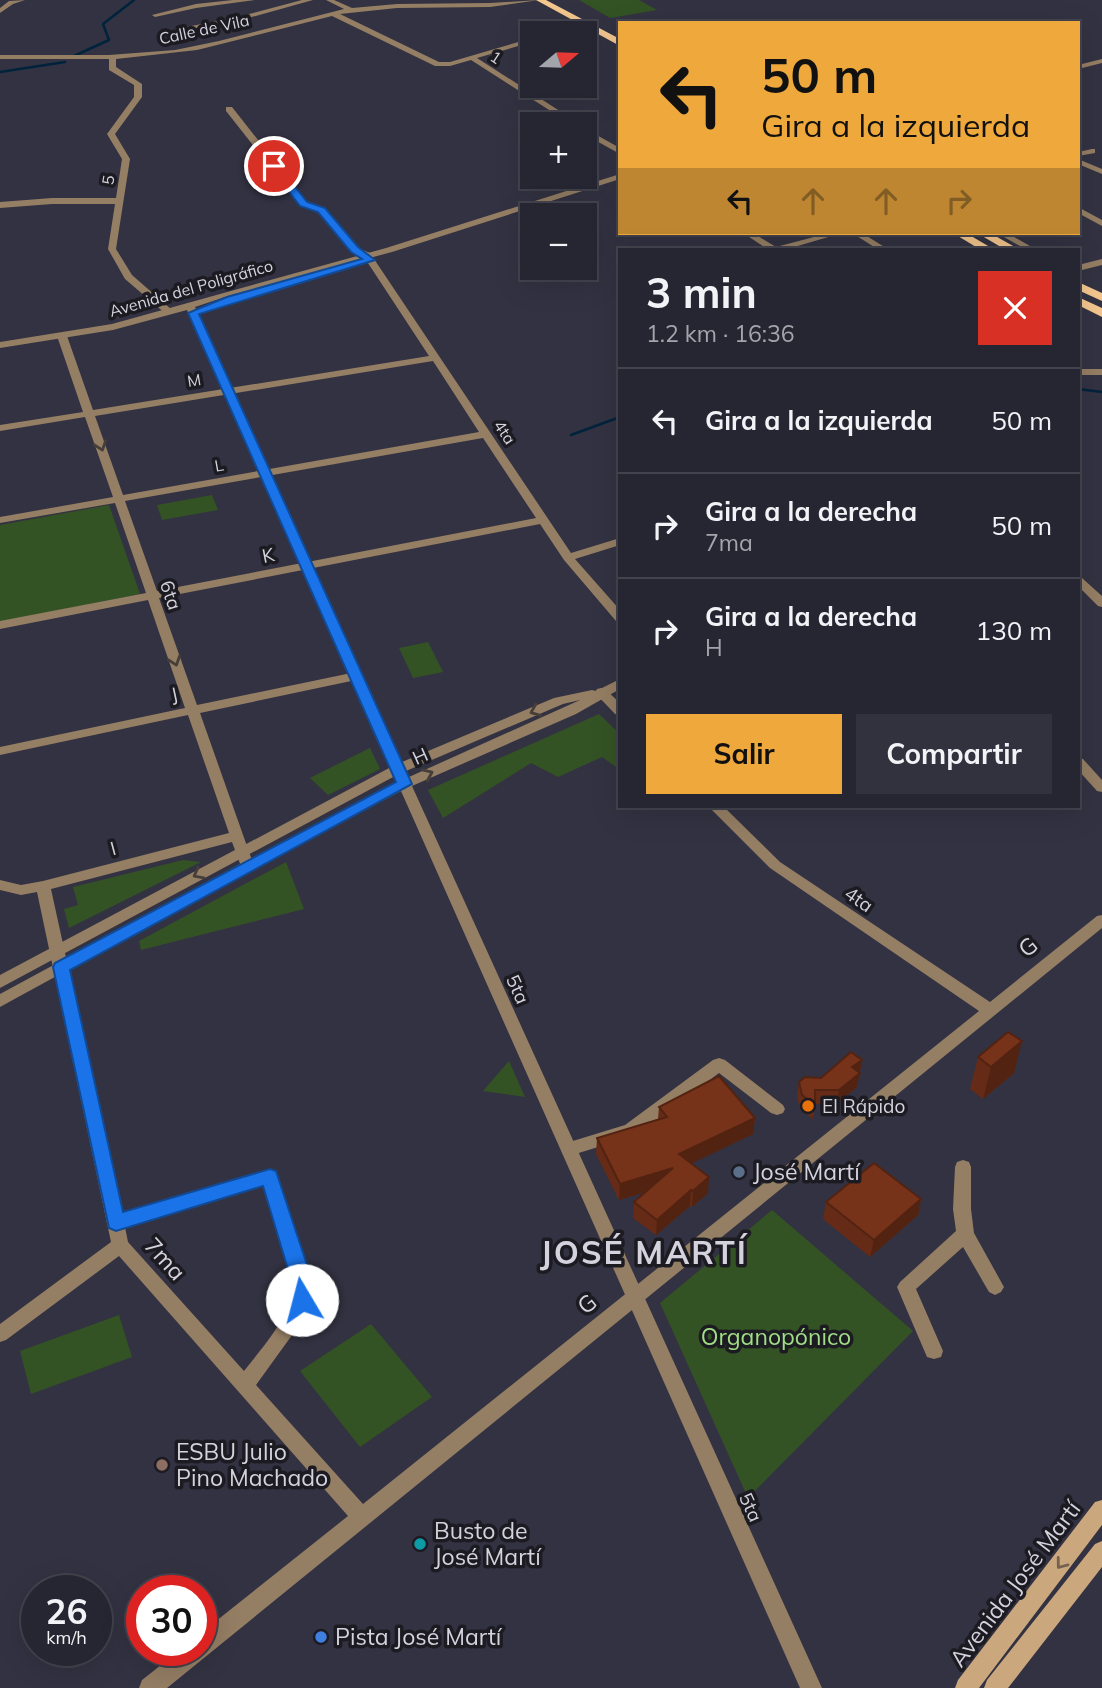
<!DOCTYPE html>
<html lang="es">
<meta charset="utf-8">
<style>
body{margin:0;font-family:Mulish,sans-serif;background:#32323e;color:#f1f3f6;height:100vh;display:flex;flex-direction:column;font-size:26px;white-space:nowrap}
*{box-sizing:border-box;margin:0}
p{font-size:23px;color:#a4a5ac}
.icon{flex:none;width:38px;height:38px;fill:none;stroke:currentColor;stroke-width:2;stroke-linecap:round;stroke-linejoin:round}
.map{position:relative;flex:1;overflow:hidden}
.side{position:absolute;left:618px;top:248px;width:462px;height:560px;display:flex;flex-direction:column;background:#262632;border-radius:0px;box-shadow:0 7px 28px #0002,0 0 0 2px #42434d}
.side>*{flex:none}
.banner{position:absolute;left:618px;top:21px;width:462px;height:214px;border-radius:0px;box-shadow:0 7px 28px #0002,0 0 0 2px #42434d;background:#eea83c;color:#111;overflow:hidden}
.needle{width:46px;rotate:71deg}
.fabs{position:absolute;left:520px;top:21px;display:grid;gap:14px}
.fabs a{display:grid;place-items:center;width:77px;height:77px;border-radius:0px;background:#262632;box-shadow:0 7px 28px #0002,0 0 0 2px #42434d;font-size:35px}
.speed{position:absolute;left:21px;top:1575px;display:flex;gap:14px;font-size:35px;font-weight:700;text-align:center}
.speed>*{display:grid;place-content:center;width:91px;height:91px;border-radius:50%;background:#262632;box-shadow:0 7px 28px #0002,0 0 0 2px #42434d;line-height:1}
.speed small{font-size:18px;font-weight:400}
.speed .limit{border:10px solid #d22;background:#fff;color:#111}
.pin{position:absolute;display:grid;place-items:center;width:60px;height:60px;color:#fff;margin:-30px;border:4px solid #fff;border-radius:50%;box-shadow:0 2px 7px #0007}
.me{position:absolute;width:77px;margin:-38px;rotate:352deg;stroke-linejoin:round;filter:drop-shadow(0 0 5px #0008)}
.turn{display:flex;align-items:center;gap:24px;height:147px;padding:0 28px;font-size:32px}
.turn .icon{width:91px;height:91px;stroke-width:2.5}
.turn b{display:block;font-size:49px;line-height:60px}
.lanes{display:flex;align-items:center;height:66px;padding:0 28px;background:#0003;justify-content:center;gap:35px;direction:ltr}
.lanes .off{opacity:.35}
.round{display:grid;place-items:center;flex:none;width:74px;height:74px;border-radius:0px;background:#32323e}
.headline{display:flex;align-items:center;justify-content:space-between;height:119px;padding:0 28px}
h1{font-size:42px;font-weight:700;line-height:52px}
.cta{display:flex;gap:14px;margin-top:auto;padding:14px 28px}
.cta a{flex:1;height:80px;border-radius:0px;background:#eea83c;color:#111;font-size:28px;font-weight:700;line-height:80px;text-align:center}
.cta a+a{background:#32323e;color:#f1f3f6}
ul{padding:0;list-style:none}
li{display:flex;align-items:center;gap:21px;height:105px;padding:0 28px;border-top:2px solid #42434d}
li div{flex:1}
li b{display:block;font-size:26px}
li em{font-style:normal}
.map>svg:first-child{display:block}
.green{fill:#345324}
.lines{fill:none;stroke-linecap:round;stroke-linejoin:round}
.stream{stroke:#00233c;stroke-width:2.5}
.minor{fill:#947e64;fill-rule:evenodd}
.tertiary{fill:#947e64;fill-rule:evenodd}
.secondary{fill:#cba77d;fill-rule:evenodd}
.primary{fill:#f4c78f;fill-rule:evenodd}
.wall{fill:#662b16}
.shaded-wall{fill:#532312}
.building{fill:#77321a;stroke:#532312;stroke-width:2}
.oneway{stroke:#463e39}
.oneway2{stroke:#746150}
.route{fill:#1a73e8;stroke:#114b97;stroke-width:2}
.food-dot{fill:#e8710a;stroke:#1c1b22;stroke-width:2.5}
.service-dot{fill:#5c6f8a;stroke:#1c1b22;stroke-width:2.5}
.education-dot{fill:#8d6e63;stroke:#1c1b22;stroke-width:2.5}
.culture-dot{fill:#0f9aa8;stroke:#1c1b22;stroke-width:2.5}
.shop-dot{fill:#3f7fe0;stroke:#1c1b22;stroke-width:2.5}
.labels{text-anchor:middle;stroke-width:7;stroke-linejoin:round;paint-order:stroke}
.far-street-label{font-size:16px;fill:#d3d2dd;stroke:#1c1b22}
.street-label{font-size:19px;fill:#d3d2dd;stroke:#1c1b22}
.poi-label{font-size:19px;fill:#d3d2dd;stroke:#1c1b22;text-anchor:start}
.near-street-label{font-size:23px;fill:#d3d2dd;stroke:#1c1b22}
.near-poi-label{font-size:23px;fill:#d3d2dd;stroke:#1c1b22;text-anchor:start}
.near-park-label{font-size:23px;fill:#a0dd84;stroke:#1c1b22}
.near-district-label{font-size:32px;font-weight:bold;letter-spacing:2px;fill:#d3d2dd;stroke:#1c1b22}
</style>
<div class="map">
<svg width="1102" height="1688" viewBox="0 0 1102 1688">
<rect width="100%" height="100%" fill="#333242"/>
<path class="green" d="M579 0H639L657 10 610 18Z
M212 495 218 510 162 520 157 505Z
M109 505 140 594 0 622V525Z
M428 642 443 672 413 678 399 648Z
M599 714 619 733V769L602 757 558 777 531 763 443 818 428 790Z
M370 748 380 769 328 795 310 778Z
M183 860 201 862 69 928 64 909 78 905 73 887Z
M286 862 304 909 141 950 139 941Z
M509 1061 525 1097 483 1091Z
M772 1210 913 1331 748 1498 660 1303Z
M119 1315 132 1357 31 1394 20 1351Z
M371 1324 432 1397 360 1447 300 1371Z"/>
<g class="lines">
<path class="stream" d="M74 56 109 40 103 24 134 0
M0 72 65 62
M1078 389 1102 392
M571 435 620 417"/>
<path class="minor" d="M25 0 13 4 0 13V8L9 1Z
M233 0H255L196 8 155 17 152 15 196 4Z
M302 0H313L234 22 178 31 175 29 234 18Z
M326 0H334L352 8 397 4 490 3 539 0 490 7 397 8 340 14 439 62H450L532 38V42L477 58 580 124H571L471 60 450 66H435L332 16 197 50 116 59V67L142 84V97L115 134 130 159 116 249 132 275 172 310V314H166L125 279 108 249 115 204H52L0 208V202L52 198H116L122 159 107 134 134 97V85L109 70V59H0V55H109L175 50 219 41 344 9Z
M585 23 587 26 563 33H553Z
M1102 59V63L1078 69V65Z
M226 107H232L307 202 324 208 358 248 370 253 571 553 620 538V545L575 559 620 610V621H616L564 560 540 524 159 598 197 705 356 672 362 676 356 680 200 713 254 866 252 869H242L232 842 51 889 122 1214 270 1170 276 1172 312 1286 305 1313 295 1331 256 1385 363 1504 979 1011 770 868 709 807H724L780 862 990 1002 1097 916 1102 915V928L167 1688H139L142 1680 180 1650H201V1633L348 1516 119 1256 6 1340 0 1342V1324L111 1242 37 892 21 895 0 890V880L21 885 43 881 229 833 188 715 0 755V747L185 708 148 600 0 629V621L146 593 115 503 0 523V517L113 497 85 417 0 431V425L83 412 57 336 62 333 67 336 93 410 429 356 364 257 352 252 318 212 301 206 226 111ZM433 361 479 432 123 495 95 416ZM483 438 536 518 157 591 125 501ZM264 1186 294 1286C288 1320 265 1344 244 1371L128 1242 125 1227Z
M584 128 620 148V154L584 134Z
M1092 149H1095V153L1078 156V152Z
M1078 159 1102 169V174L1078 164Z
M1078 207 1102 220V226L1078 213Z
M743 233H753L776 247 829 233H842L784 250H769Z
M852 233H862L886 248 879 250Z
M997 233H1007L1037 250H1027Z
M1078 369H1102V375H1078Z
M1078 576 1082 578 1102 596V607L1098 606 1078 586Z
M601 688 605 689 620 703V715L615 714 597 695 595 692 597 689Z
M719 1058 725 1060 783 1105 785 1109 783 1113 777 1115 771 1113 719 1073 637 1135 569 1156 563 1154 561 1149 563 1144 625 1125 713 1060Z
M963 1160 969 1162 971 1167V1209L974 1233 1004 1287 1001 1292 995 1295 989 1292 963 1247 916 1289 943 1351 941 1357 934 1359 927 1357 897 1287 900 1282 956 1231 953 1209 955 1167 957 1162Z"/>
<path class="tertiary" d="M620 174V179L392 252 228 296 195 307 402 762 554 698 592 690 596 691 620 679V689L576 714 412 786 822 1688H800L401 791 252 869 0 1007V994L242 863 397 782 395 776 0 988V975L391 767 187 310 113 330 0 348V342L112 324 386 248ZM580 700 409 777 406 771 563 704Z
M1102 259V265L1078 271V265Z
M1078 758 1083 759 1102 780V792L1097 791 1078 770Z"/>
<path class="secondary" d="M1102 1500V1525L979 1688H955L958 1680 1095 1502Z
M1102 1541V1567L1008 1688H984L987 1680 1095 1544Z"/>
<path class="primary" d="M536 0H546L620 39V46Z
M953 233H966L995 250H981Z
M977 233H990L1020 250H1006Z
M1078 282 1102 293V301L1078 290Z
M1078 297 1102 308V317L1078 305Z"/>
</g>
<path class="wall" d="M978 1057 1014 1073 983 1099 970 1089Z
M862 1060 857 1087 836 1104H815L813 1119 800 1109 797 1096 799 1082 821 1078Z
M659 1107 755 1118 753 1134 691 1163 708 1193 692 1207 690 1206 656 1235 633 1218 634 1202 645 1192 619 1200 596 1154 597 1138 658 1119Z
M921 1199 918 1215 870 1257 823 1219 826 1202Z"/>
<path class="shaded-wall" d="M1022 1041 1014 1073 983 1099 991 1067Z
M862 1060 857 1087 836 1104 839 1090 852 1067Z
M755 1118 753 1134 678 1170 679 1154Z
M673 1168 672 1184 619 1200 620 1184Z
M709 1177 708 1193 692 1207 693 1191Z
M691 1190 690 1206 656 1235 657 1220Z
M921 1199 918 1215 870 1257 874 1240Z"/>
<path class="building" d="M1008 1032 1022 1041 991 1067 978 1057Z
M851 1052 862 1060 852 1067 860 1073 839 1090H815V1105L802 1095 799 1082 805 1077 821 1078Z
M719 1076 755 1118 679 1154 709 1177 693 1191 691 1190 657 1220 634 1202 673 1168 620 1184 597 1138 667 1117 659 1107Z
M874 1163 921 1199 874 1240 826 1202Z"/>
<defs><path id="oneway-chevron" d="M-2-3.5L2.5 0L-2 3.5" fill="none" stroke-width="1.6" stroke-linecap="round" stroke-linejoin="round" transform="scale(1.75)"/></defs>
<g class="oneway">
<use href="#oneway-chevron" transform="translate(101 446) rotate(71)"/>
<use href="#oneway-chevron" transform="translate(175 661) rotate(71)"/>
<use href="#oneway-chevron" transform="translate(535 711) rotate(158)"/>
<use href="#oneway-chevron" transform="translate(428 774) rotate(-24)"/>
<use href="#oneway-chevron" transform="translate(198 874) rotate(152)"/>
</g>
<use class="oneway2" href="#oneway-chevron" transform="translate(1061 1564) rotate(127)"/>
<path class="route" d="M271 164H277L307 202 325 208 358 247 375 260 199 314 412 784 70 970 123 1212 270 1169 276 1171 314 1286 309 1306 302 1309 295 1306 292 1300 293 1286 263 1186 116 1231 109 1228 53 967 55 963 396 782 188 313 227 297 362 259 351 252 318 212 300 206 271 168Z"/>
<circle class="food-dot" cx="808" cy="1106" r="7"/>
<circle class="service-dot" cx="739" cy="1172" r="7"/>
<circle class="education-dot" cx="162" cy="1465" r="7"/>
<circle class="culture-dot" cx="420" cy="1544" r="7"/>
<circle class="shop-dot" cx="321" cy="1637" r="7"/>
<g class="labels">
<g class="far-street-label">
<text transform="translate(204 29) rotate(-12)" y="6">Calle de Vila</text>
<text transform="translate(496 57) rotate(33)" y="6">1</text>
<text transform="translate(108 180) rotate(-80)" y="6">5</text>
<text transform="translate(191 288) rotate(-16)" y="6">Avenida del Poligráfico</text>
<text transform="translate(194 380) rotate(-9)" y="6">M</text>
<text transform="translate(505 432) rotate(56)" y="6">4ta</text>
<text transform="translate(219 465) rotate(-10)" y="6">L</text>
</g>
<g class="street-label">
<text transform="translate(268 555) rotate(-11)" y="7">K</text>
<text transform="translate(171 595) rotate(71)" y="7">6ta</text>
<text transform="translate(174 694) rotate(-12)" y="7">J</text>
<text transform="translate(420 756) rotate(-24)" y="7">H</text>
<text transform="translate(113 848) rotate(-15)" y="7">I</text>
<text transform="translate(859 899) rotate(34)" y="7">4ta</text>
<text transform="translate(518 989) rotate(66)" y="7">5ta</text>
<text transform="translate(751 1507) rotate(66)" y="7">5ta</text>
</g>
<g class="poi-label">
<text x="822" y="1113">El Rápido</text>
</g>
<g class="near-street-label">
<text transform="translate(1028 947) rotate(-39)" y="8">G</text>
<text transform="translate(165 1259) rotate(48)" y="8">7ma</text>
<text transform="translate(587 1304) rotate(-39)" y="8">G</text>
<text transform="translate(1015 1584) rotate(-53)" y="8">Avenida José Martí</text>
</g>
<g class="near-poi-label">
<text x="753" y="1180">José Martí</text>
<text x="176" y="1460">ESBU Julio<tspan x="176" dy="26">Pino Machado</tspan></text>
<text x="434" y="1539">Busto de<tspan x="434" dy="26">José Martí</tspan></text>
<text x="335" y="1645">Pista José Martí</text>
</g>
<g class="near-park-label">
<text x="776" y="1345">Organopónico</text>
</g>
<g class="near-district-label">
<text x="644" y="1264">JOSÉ MARTÍ</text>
</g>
</g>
</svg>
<div class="fabs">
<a><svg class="needle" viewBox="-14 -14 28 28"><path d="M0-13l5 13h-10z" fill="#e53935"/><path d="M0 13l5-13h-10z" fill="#a4a5ac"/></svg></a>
<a>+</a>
<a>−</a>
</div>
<div class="speed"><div>26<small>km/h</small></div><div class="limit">30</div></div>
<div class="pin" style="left:274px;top:166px;background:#d93025"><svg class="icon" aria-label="arrive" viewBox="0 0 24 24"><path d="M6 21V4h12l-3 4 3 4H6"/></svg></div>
<svg class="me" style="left:302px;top:1300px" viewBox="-20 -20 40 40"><circle r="19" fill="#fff"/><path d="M0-13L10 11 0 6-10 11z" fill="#1a73e8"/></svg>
<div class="banner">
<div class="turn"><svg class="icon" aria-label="left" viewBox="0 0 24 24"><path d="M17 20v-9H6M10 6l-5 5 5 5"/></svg><div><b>50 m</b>Gira a la izquierda</div></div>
<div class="lanes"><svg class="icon" aria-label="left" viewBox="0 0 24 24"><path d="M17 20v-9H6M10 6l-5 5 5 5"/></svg><svg class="icon off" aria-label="ahead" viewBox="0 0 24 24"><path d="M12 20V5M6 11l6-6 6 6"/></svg><svg class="icon off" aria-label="ahead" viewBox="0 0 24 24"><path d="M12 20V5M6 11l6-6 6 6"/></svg><svg class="icon off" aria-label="right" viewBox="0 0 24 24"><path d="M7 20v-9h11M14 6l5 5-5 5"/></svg></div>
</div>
<section class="side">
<div class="headline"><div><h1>3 min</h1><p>1.2 km · 16:36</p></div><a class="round" style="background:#d93025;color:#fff"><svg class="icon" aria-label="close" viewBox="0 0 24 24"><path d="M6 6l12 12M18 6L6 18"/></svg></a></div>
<ul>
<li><svg class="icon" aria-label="left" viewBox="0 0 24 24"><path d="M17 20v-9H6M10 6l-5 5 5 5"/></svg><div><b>Gira a la izquierda</b></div><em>50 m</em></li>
<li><svg class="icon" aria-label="right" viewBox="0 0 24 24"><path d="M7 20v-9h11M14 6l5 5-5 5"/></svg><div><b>Gira a la derecha</b><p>7ma</p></div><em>50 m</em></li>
<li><svg class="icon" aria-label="right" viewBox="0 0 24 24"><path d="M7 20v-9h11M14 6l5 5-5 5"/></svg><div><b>Gira a la derecha</b><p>H</p></div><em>130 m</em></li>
</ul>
<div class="cta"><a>Salir</a><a>Compartir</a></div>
</section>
</div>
